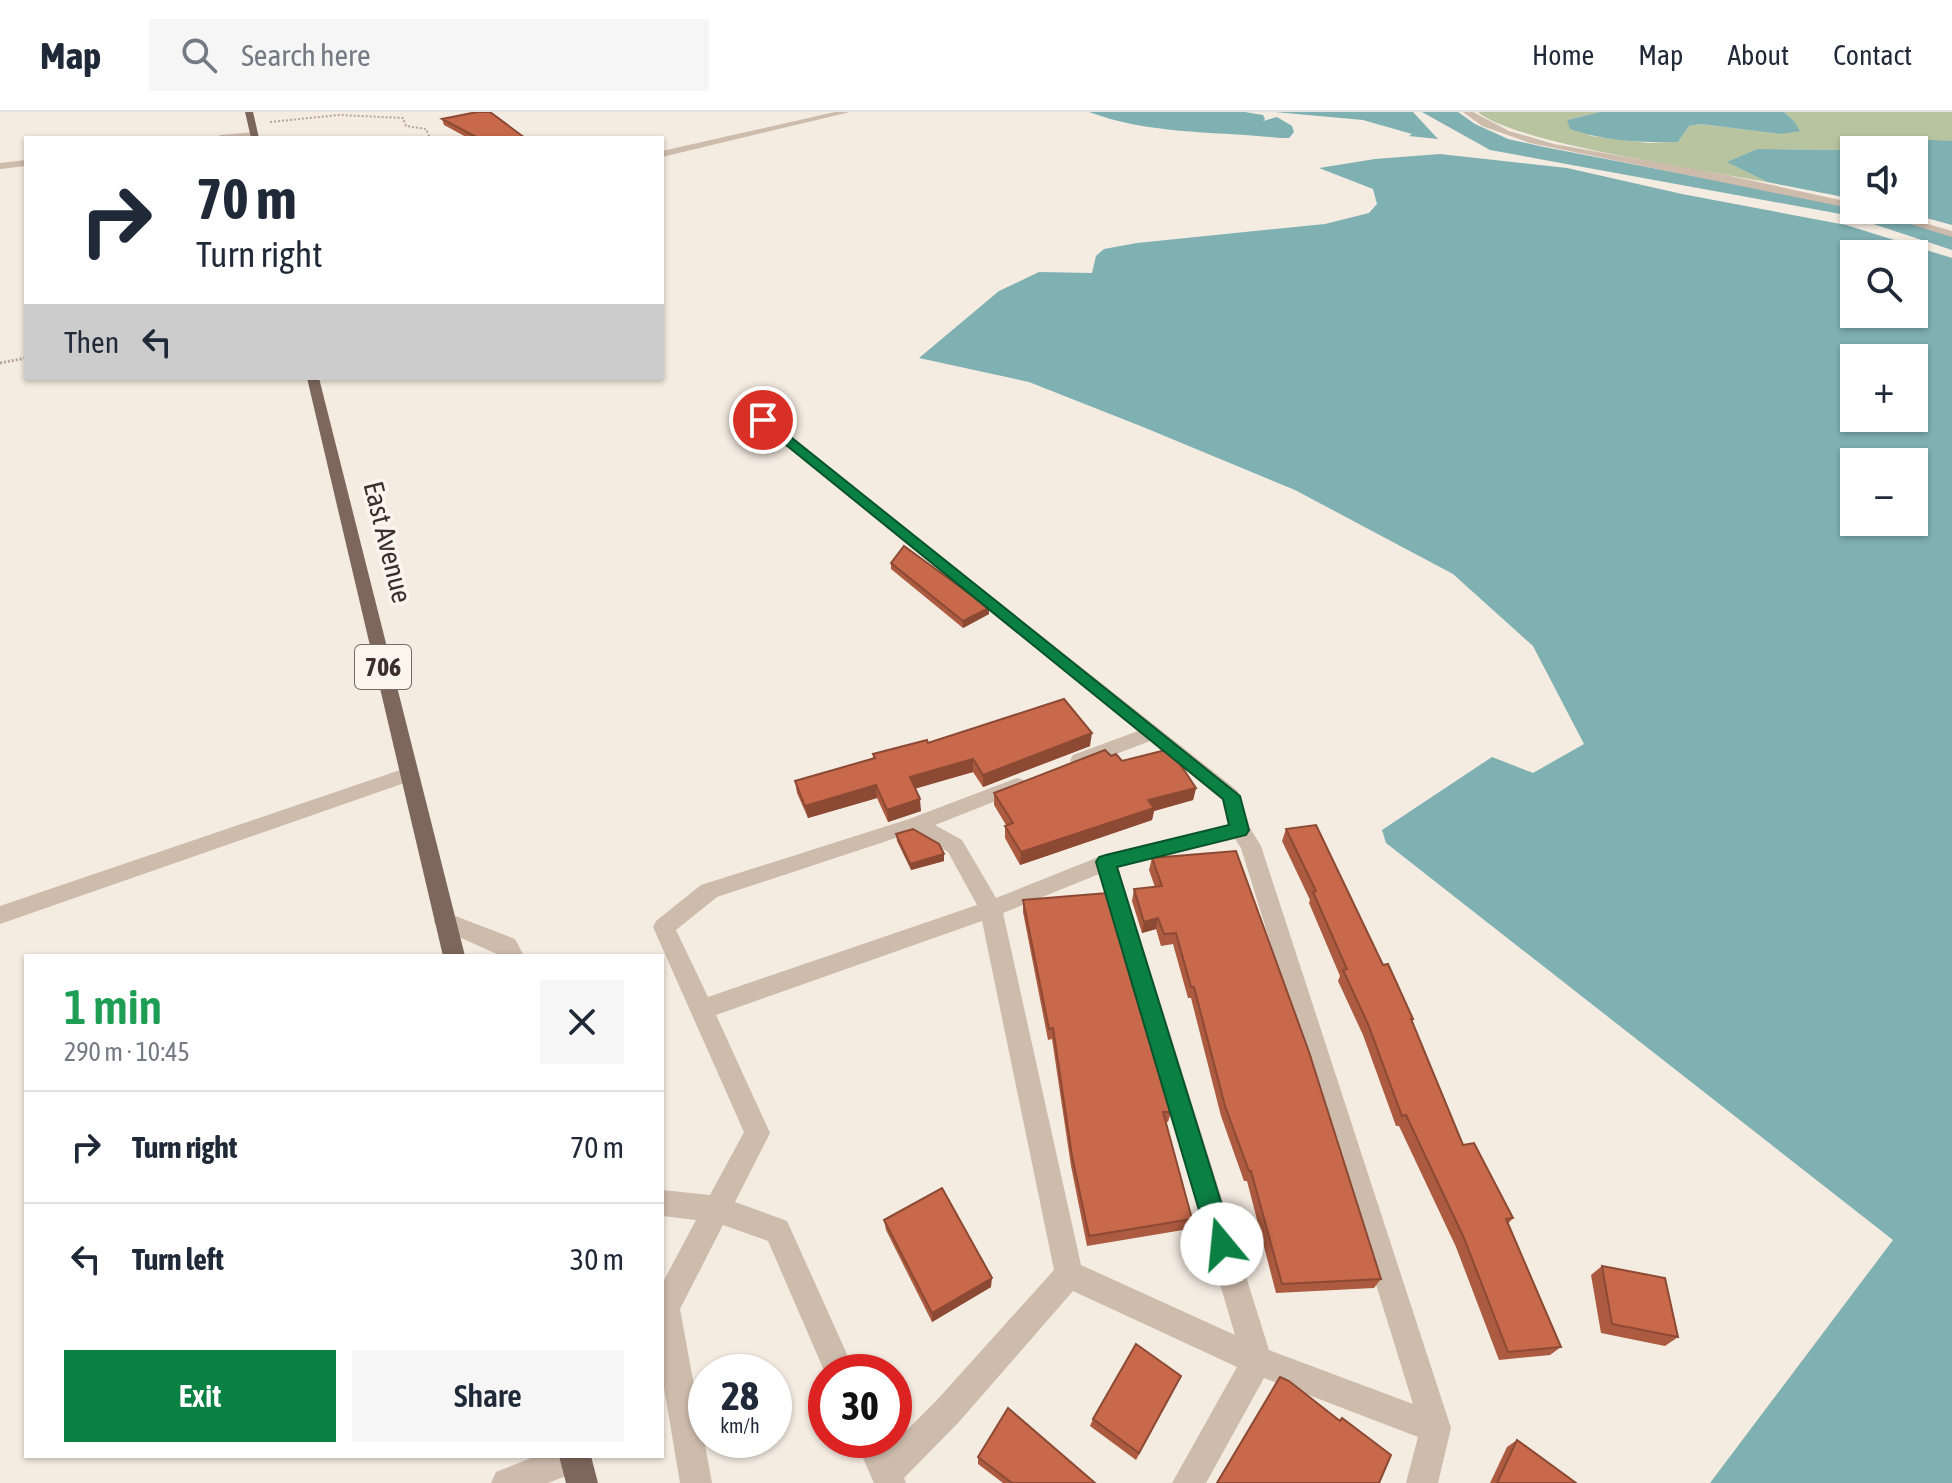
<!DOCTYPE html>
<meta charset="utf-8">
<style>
body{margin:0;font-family:"Asap Condensed",sans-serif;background:#f6f6f7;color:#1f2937;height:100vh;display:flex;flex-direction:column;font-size:30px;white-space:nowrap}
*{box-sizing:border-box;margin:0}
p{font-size:26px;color:#747a83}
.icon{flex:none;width:44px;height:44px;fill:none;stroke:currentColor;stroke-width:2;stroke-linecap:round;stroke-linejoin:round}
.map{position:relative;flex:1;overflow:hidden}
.details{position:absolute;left:24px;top:842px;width:640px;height:504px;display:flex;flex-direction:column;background:#fff;border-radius:0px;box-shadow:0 2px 6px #0004}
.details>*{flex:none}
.banner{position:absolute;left:24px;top:24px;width:640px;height:244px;border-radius:0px;box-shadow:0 2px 6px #0004;background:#fff;color:#1f2937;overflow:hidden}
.buttons{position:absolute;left:1840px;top:24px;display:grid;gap:16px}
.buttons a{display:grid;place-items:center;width:88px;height:88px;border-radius:0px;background:#fff;box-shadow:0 2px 6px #0004;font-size:40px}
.speed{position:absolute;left:688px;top:1242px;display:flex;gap:16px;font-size:40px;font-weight:700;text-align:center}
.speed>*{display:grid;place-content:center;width:104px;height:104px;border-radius:50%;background:#fff;box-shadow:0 2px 6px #0004;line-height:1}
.speed small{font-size:20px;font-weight:400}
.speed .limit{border:12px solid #d22;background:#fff;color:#111}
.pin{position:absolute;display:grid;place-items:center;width:68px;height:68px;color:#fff;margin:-34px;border:4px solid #fff;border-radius:50%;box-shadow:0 2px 8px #0007}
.me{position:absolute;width:88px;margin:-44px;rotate:343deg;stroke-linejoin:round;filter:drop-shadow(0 0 6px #0008)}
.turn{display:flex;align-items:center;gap:28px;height:168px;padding:0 40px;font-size:36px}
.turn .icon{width:104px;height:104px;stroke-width:2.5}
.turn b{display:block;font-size:56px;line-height:68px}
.then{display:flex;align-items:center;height:76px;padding:0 40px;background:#0003;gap:16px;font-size:30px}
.round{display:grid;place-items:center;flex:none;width:84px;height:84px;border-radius:0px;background:#f6f6f7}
.headline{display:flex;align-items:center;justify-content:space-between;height:136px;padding:0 40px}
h1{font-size:48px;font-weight:600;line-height:60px;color:#1e9e55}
.cta{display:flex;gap:16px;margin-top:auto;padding:16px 40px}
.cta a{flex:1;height:92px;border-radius:0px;background:#0b8043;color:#fff;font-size:32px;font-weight:600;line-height:92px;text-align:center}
.cta a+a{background:#f6f6f7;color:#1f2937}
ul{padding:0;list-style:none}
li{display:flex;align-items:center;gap:24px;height:112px;padding:0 40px;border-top:2px solid #e0e1e3}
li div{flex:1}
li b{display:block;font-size:30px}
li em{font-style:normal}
header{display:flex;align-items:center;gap:48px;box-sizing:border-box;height:112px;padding:0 40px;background:#fff;border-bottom:2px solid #e0e1e3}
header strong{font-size:38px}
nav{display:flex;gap:44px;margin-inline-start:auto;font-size:28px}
.search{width:560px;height:72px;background:#f6f6f7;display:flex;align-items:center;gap:20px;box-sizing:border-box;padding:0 28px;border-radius:0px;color:#747a83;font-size:30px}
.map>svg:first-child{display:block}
.green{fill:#b8c4a0}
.water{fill:#7fb0b2;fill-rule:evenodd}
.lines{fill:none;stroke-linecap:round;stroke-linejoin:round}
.path-far1{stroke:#b9a596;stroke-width:2;stroke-dasharray:2 2;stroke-linecap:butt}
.path{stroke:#b9a596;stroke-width:3;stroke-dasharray:2 2;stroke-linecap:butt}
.minor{fill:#cdbbac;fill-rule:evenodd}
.primary{fill:#7d675c;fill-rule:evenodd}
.wall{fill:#ac5a40}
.shaded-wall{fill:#8c4a34}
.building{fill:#c8694b;stroke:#8c4a34;stroke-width:2}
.route{fill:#0b8043;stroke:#07532c;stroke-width:2}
.labels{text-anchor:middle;stroke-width:7;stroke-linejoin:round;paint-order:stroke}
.shield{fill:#fbf5ee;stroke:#756b66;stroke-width:2}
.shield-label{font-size:26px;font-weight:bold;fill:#3b302b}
.street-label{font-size:28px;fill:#3b302b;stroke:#fbf5ee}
</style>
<header>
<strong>Map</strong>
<div class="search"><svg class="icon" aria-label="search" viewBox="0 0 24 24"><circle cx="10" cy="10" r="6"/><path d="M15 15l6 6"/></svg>Search here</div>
<nav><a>Home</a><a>Map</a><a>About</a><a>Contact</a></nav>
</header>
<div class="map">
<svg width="1952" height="1371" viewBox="0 0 1952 1371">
<rect width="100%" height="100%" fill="#f4ebe1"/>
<path class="green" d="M1478 0H1600L1567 8 1591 24 1648 31 1678 30 1689 14 1701 12 1781 22 1794 9 1784 0H1952V29L1870 31 1853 38 1757 37 1728 50 1767 70C1714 60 1510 30 1478 0Z"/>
<path class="water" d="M1089 0H1245L1263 3 1265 7 1263 9 1277 5 1292 14 1294 20 1289 26H1280C1215 19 1151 23 1089 0Z
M1275 0H1413L1438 27 1409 24 1412 22 1363 8Z
M1422 0H1458L1475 12 1508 27 1544 35 1854 95V98H1866L1952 123V138L1846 103 1490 38Z
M1600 0H1784L1794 9 1800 19 1781 22 1701 12 1689 14 1678 30C1641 31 1605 29 1570 17L1567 8Z
M1889 26 1952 29V113L1897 98H1914V38H1854V87L1767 70 1727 50 1757 37 1853 38Z
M1440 42 1567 56 1682 82 1846 113 1952 146V1371H1710L1893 1128 1386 731 1382 718 1492 645 1533 661 1584 632 1533 534 1453 462 1295 378 1143 315 1029 270 919 246 999 179 1039 160 1092 161 1096 144 1104 137 1137 131 1325 112 1369 101 1377 92 1373 77 1319 56 1375 47ZM1914 142V202H1854V142ZM1914 246V306H1854V246ZM1914 350V410H1854V350Z"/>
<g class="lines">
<path class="path-far1" d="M270 10 339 3 403 6 406 14 426 17 430 26"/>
<path class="path" d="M0 251 26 246"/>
<path class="minor" d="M835 0H850L662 45V39Z
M1463 0H1473L1509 19 1554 32 1726 63 1854 91V97L1530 31 1482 14Z
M257 20 254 25 216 26 220 23Z
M26 48V54L0 57V51Z
M1864 98H1880L1952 119V125Z
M763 304 1238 679 1250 716 1261 734 1451 1316 1438 1371H1406L1418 1325 1264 1266 1206 1371H1172L1237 1255 1073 1179 958 1311 904 1366 906 1371H874L855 1328H887L890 1335 936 1289 1054 1158 982 809 716 903 770 1021 735 1090 787 1109 855 1260H826V1263L768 1129 723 1113 680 1197 712 1371H680L662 1264V1172L696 1108 662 1104V1078L710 1083 744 1020 653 815 656 809 701 773 909 707 1017 666 1024 668 1027 673 1024 678 935 713 962 728 996 786 1106 742 1228 713 1222 688 1150 629 1087 653H1073L1070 648 1073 643 1138 619 758 311V305ZM914 720 948 740 977 793 708 885 676 818 717 785ZM1235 727 1241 736 1413 1292 1269 1238 1118 755ZM1099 762 1235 1223 1081 1153 1003 801Z
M409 655 416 657 419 662 416 667 0 812V794Z
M445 800 515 827 524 844H501L437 815 434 809 437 803Z
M536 1344H590L591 1345 586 1356 548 1371H491L496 1360Z"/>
<path class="primary" d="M245 0H253L259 26H251Z
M307 266H319L465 844H443Z
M559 1344H591L598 1371H566Z"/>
</g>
<path class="wall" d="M442 7 525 26H468L444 13Z
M891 451 989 502 963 516 891 457Z
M928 631 1090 634 983 675 973 660 915 676 921 699 888 710 877 686 808 706 797 681 795 669 873 647V642Z
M1111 644 1196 676 1193 688 1154 699 1152 708 1020 753 1005 726V714L1006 713 994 693V681Z
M1286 717 1383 853 1413 907 1412 909 1463 1033 1513 1106 1508 1112 1561 1235 1550 1243 1499 1248 1456 1135 1399 1014H1396L1363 923 1338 869 1340 864 1309 791 1310 788 1282 729Z
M896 722 944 749 911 758 897 729Z
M1152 746 1381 1167 1374 1176 1276 1181 1247 1069H1244L1221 1004 1191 886H1188L1173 832 1161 834 1156 817 1142 821 1132 789 1134 777 1155 775 1149 758Z
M1023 788 1171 1000 1168 1010H1166L1192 1107 1189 1117 1087 1134 1071 1054 1052 927 1048 928 1023 800Z
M884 1108 991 1175 932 1210 886 1118Z
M1602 1154 1678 1225 1665 1234 1601 1221 1591 1163Z
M1181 1264 1136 1348 1090 1314 1093 1307Z
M1280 1265 1339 1308 1342 1306 1379 1371H1216Z
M1517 1328 1576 1371H1490L1507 1335Z
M978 1345 1095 1371H1003L978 1352Z"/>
<path class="shaded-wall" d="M989 496V502L963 516V509Z
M1092 621 1090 634 983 675V663Z
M973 647V660L911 678 910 665Z
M876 673 877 686 808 706 805 694Z
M1196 676 1193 688 1154 699 1152 708 1020 753 1021 740 1148 688Z
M920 687 921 699 888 710 887 698Z
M944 742V749L911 758 910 752Z
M1158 806 1156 817 1142 821 1144 810Z
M992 1166 991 1175 932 1210V1201Z"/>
<path class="building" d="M477 0H490L525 26H478L442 7Z
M904 434 989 496 963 509 891 451Z
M1064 587 1092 621 983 663 973 647 910 665 920 687 887 698 876 673 805 694 795 669 875 646 873 642 927 628 928 631Z
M1170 637 1196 676 1148 688 1154 696 1021 740 1005 714 1013 711 994 681 1105 638 1111 644 1116 642 1122 649Z
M1316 713 1383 853 1388 852 1413 907H1411L1463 1033 1474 1031 1513 1106 1506 1107 1561 1235 1508 1240 1464 1126 1406 1003 1402 1004 1368 912 1343 858 1347 857 1313 780 1316 779 1286 717Z
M913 717 939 732 944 742 910 752 896 722Z
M1236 739 1309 940 1381 1167 1282 1172 1251 1059H1249L1225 994 1194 875H1191L1176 821 1164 822 1158 806 1144 810 1134 777 1162 774 1152 746Z
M1107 781 1167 982 1171 1000H1163L1192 1107 1089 1124 1072 1044 1053 916 1049 917 1023 788Z
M942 1076 992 1166 932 1201 884 1108Z
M1602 1154 1665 1166 1678 1225 1612 1212Z
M1136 1232 1181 1264 1139 1341 1093 1307Z
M1280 1265 1289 1269 1340 1309 1342 1306 1391 1343 1379 1371H1217Z
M1008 1296 1095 1371H1012L978 1345Z
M1517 1328 1576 1371H1497Z"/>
<path class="route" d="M759 306H767L1240 684 1249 718 1246 723 1117 755 1234 1132 1231 1141 1222 1145 1213 1141 1209 1132 1096 750 1099 745 1106 743 1229 713 1223 687 759 311Z"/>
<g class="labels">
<rect class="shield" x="355" y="533" width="56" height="44" rx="6"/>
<g class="shield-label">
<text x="383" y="564">706</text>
</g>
<g class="street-label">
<text transform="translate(388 430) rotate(76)" y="10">East Avenue</text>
</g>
</g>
</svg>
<div class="buttons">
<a><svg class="icon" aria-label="sound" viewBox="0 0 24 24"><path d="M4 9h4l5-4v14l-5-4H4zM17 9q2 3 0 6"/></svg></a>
<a><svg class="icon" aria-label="search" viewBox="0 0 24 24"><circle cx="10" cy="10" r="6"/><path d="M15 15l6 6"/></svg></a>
<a>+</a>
<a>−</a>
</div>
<div class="speed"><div>28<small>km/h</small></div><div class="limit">30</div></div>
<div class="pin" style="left:763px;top:308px;background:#d93025"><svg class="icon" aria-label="arrive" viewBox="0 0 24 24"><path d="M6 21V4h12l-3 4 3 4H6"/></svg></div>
<svg class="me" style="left:1222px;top:1132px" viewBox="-20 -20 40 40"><circle r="19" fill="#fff"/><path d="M0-13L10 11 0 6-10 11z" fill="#0b8043"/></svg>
<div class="banner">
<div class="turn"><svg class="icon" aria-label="right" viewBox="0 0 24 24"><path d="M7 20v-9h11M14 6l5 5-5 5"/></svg><div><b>70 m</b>Turn right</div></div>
<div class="then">Then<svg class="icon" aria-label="left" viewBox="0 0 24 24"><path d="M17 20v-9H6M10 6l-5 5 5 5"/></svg></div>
</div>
<section class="details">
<div class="headline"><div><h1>1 min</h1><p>290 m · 10:45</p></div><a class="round"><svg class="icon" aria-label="close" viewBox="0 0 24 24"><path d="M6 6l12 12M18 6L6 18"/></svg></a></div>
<ul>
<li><svg class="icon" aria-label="right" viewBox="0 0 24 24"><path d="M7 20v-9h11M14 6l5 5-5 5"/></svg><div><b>Turn right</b></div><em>70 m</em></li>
<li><svg class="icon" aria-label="left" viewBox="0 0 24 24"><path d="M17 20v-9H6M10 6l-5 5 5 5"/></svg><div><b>Turn left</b></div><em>30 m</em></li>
</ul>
<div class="cta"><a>Exit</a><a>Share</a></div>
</section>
</div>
